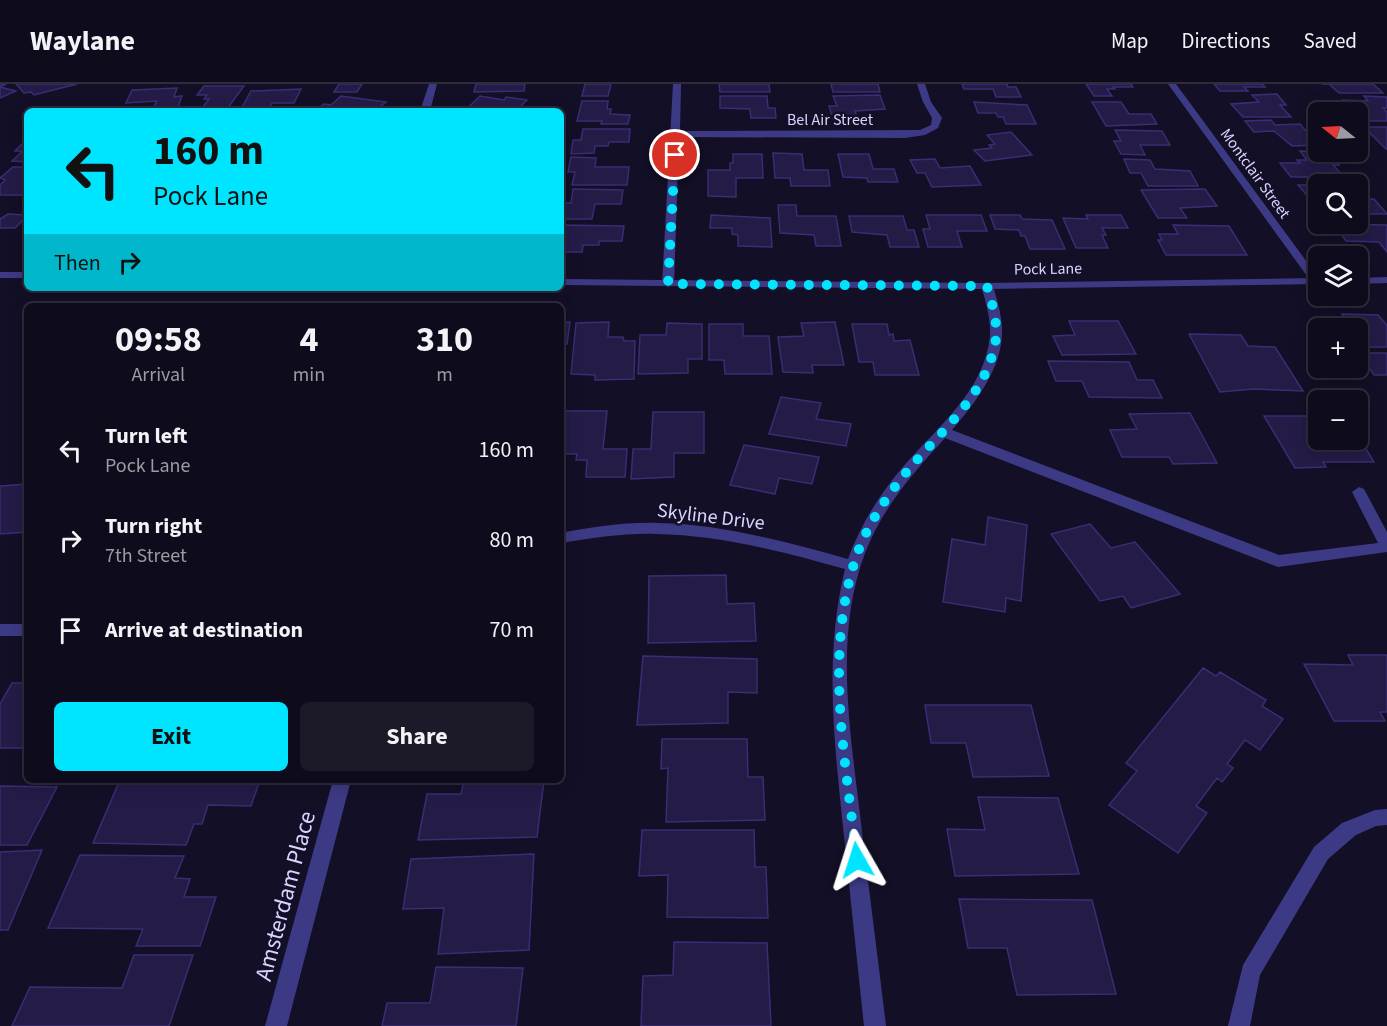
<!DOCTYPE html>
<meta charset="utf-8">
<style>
body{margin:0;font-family:"Source Sans 3",sans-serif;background:#1c1929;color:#f1f3f6;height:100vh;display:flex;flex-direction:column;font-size:22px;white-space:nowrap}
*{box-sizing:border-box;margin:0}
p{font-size:20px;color:#9b9ba3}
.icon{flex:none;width:33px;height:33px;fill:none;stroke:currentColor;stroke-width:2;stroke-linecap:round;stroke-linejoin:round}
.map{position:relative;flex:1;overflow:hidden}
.details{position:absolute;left:24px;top:219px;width:540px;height:480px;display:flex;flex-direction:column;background:#0e0b1c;border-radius:9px;box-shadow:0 3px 15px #0003,0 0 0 2px #2e2b3b}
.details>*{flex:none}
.hud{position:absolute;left:24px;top:24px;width:540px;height:183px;border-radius:9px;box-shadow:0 3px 15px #0003,0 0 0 2px #2e2b3b;background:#00e5ff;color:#111;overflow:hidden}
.needle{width:39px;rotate:288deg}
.tools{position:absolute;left:1308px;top:18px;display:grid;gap:12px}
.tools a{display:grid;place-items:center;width:60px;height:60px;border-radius:9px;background:#0e0b1c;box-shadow:0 3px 15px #0003,0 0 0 2px #2e2b3b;font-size:30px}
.pin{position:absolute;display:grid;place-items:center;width:51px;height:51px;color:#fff;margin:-26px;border:3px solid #fff;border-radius:50%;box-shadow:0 2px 6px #0007}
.me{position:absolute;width:66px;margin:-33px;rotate:354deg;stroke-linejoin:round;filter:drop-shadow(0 0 4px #0008)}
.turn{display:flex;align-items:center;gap:21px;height:126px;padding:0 30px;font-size:27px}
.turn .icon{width:78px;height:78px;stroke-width:2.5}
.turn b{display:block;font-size:42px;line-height:51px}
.then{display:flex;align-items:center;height:57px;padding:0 30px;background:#0003;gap:12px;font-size:22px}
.eta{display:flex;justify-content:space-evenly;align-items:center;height:102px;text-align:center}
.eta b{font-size:36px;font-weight:700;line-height:42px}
.primary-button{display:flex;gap:12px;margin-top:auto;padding:12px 30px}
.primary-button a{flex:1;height:69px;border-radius:9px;background:#00e5ff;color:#111;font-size:24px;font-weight:700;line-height:69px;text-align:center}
.primary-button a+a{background:#1c1929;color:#f1f3f6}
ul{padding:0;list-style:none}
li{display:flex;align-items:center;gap:18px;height:90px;padding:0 30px}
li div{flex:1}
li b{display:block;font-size:22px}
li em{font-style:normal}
header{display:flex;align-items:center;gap:36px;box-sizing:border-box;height:84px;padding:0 30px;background:#0e0b1c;border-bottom:2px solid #2e2b3b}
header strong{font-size:28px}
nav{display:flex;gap:33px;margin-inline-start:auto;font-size:21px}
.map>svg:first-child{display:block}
.building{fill:#241b47;stroke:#3b2d73;stroke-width:1.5}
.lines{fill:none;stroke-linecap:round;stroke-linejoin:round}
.minor{fill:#3d3a85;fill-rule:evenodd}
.tertiary{fill:#3d3a85;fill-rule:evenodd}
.route{stroke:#00e5ff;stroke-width:10;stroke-dasharray:0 18}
.labels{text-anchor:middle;stroke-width:5;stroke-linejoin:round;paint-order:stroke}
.far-street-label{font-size:16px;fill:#d9d4ff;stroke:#130f26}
.street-label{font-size:20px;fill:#d9d4ff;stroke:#130f26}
.near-street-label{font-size:24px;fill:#d9d4ff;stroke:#130f26}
</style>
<header>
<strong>Waylane</strong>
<nav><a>Map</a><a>Directions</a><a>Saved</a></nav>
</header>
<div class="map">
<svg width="1387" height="942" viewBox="0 0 1387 942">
<rect width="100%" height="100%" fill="#130f26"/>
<path class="building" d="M0 0H6L0 3 16 7 0 14Z
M16 0H77L34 11 31 8 24 9Z
M339 0H362L357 8H334Z
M476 0H525L524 7 474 8Z
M585 0H611L608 12H582Z
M719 0H769L770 8H720Z
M831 0H878L880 8H833Z
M962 0H1007L1008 3H1016L1021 13H996L993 5H964Z
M1086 0H1131L1133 3H1113L1115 5H1107L1112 12H1094Z
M1214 0H1263L1265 3H1244L1248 7H1220Z
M1322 0H1373L1383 9H1339L1329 0Z
M204 2H244L227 25 202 24 209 15H204L207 11H197Z
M177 4 174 13 182 12 178 23 153 24 157 17 126 19 132 6Z
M301 5 294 19H272L268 27H240L251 7Z
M1277 10 1286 21H1280L1291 33H1243L1231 20 1259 18 1252 11Z
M880 11 885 25 855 27 858 35H833L829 22H837L833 12Z
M341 12 386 18 375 27H315L324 20 331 21Z
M480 12 504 16 506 13 527 16 516 27H483L485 25 469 23Z
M720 12H767L768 24H775L776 34H751L750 25 720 24Z
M1364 12 1387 13V24H1383L1387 28V37H1362L1358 28H1354L1343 16 1368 17Z
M582 17H608L607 25H611L610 30 630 31 628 40H601L602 37H577Z
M974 18 1027 21 1036 40H1006L1003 33H998L996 29H978Z
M1092 18H1121L1129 30H1151L1157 40 1106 42Z
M1271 36 1275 41 1300 40 1318 61 1292 62 1274 47 1254 48 1245 37Z
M1364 43H1387V65H1386Z
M583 45H630L629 58H609L608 62H595L594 69 571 70 573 56H581Z
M1115 46 1162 47 1170 61H1140L1145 71 1121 70 1114 57H1121Z
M1011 48 1032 71 985 77 974 66 992 64 989 61 995 60 987 51Z
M27 55V78L12 77 23 67H15Z
M1300 67 1328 68 1339 81H1333L1344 93H1291L1280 79H1300L1297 76H1307Z
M773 69 802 70 804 86H828L830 102H791L790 94H775Z
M733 70H762L763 94H736V113L708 112V86H730V79H733Z
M838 70H869L873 85H894L898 98H868L867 94 843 93Z
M571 73 596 74 595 83H629L627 101H572L575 88H568Z
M935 75 940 84 970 82 981 101 932 103 925 89H917L910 76Z
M1124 75 1150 76 1155 85 1190 87 1198 102H1148L1141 89H1130Z
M13 83H27V111H0V101L5 96 0 94Z
M1298 101H1318V116H1311Z
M573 105 623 106 621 120H595L592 135H561V119H571Z
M1205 105 1217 122 1180 124 1187 134H1158L1141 106Z
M1358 110 1362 115H1374L1387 130H1358Z
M778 121H796L797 132H836L841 162H816L814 151 780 149Z
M8 130 27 131V132L15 144H0V135Z
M711 131 770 134 772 163 738 162V151L732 150V144H710Z
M926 131H981L987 147H957L962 163H928L923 145H930Z
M990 131H1020L1022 135 1052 136 1065 165H1030L1025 152H1021L1019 146 995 145Z
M1086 131H1121L1128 144H1102L1106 151H1102L1108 164H1076L1063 134 1088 135Z
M849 132H903L907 146H914L919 163H890L887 151 852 148Z
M1334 140 1387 141V168L1379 158 1346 157Z
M561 141 624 142 622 157H599V161H583L582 168H561Z
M1173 141 1229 142 1247 171H1166L1158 156H1162L1159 150H1178Z
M1342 230 1378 231 1387 241V263H1358V244H1351Z
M1069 237H1118L1136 270 1062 271 1053 252 1075 251Z
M561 238H570L567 260H561Z
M609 238 608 253H623L624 257H635L634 295 595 296V291L571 290 576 239Z
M835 238 844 281H812L813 289 783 288 778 253 804 252 801 239Z
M667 239 702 240V275H688V289L638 290 640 251H666Z
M709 240H743V252H769L772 290H725L724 276H709Z
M852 240H887L889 251 893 250 894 257 910 256 919 291H875L873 278H859Z
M1189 250 1241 251 1248 262 1275 263 1303 307 1254 305 1220 308Z
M1359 269H1387V291H1374Z
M1048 277 1129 278 1137 296H1153L1162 314 1089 313 1082 297H1056Z
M781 313 821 319 816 335 851 340 846 362 769 350Z
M563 327H607L603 365H627L625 393H586L587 376H576L577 370H561Z
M653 328H704V369H674V393L631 395 633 365H651Z
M1190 329 1217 379 1173 380 1169 373H1122L1110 346 1137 345 1129 330Z
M1264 332H1318V356H1358V352L1374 378H1323L1326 383 1295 384Z
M744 361 819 373 812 400 779 394 775 410 730 401Z
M27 400V448L0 450V402Z
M988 433 1027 441 1021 517 1006 514 1005 528 943 518 952 455 985 461Z
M1090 440 1111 464 1135 458 1180 510 1131 524 1123 512 1100 517 1051 450Z
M726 491 727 520 754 519 756 557 648 559 649 492Z
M1348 571H1387V628H1380L1385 637H1334L1304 580 1353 581Z
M643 572 757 575V609L728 608V639L637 641Z
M1203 584 1216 592 1220 588 1266 616 1262 622 1283 635 1260 666 1245 656 1227 680 1233 684 1222 698 1217 694 1196 722 1207 729 1178 769 1109 721 1137 687 1126 679Z
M12 599H27V664H0V620Z
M925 621H1031L1049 692 973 693 966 659H931Z
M662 655H747L748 693H763L765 736 666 738 668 684 661 685Z
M200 696H260L251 722 208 721 202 740H194L186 761 93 759 119 698H199Z
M464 696H544L537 753 418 756 427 710H461Z
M0 702 57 703 27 761H0Z
M978 713 1058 714 1079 790 955 792 947 745 985 746Z
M642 746H754L755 783H766L768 834 667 833 668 791 639 792Z
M42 766 8 846H0V768Z
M534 770 529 866 438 870 444 824 403 825 411 775Z
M80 771 184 772 175 794 190 795 184 813H216L200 862H136L143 845 48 844Z
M959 815 1092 816 1116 910 1017 911 1007 864H968Z
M674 858 767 859 771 942H641L643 892 673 891Z
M134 871H193L169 942H12L30 903 122 904Z
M436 883 523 884 516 942H382L387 919H430Z"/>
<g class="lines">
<path class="minor" d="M429 0H437L430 27H420Z
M673 0H681L680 47 920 46 931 41 932 34 923 18 917 0H925L931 18 942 34 938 44 925 51 905 54 679 53 674 200 668 203 662 200Z
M1168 0H1176L1318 193V200L1312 199Z
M987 199 993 202C997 215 1001 229 1002 243 1004 282 976 318 952 346L1279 471 1378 459 1352 408 1359 403 1364 405 1387 448V468L1278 483 945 354C913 389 883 423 865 469 833 554 851 651 861 739 869 807 878 874 886 942H864C857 876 850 809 843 743 834 656 824 571 845 485 784 468 720 451 656 450 624 449 593 454 561 459V449C593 443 625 438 658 439 722 440 786 458 848 475 860 442 879 411 902 384 935 345 985 307 990 252 991 235 986 218 981 202Z
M0 540H27V552H0Z
M333 696H351L287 942H265Z
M1387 725V741L1376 742 1356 751 1328 775 1260 891 1250 942H1228L1243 881 1314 763 1342 739 1375 726Z"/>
<path class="tertiary" d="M0 188H27V194H0Z
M1387 193V199L1358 200V194Z
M1318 194V200L987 205 561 201V195L987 199Z"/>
</g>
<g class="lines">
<path class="route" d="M675 71 668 200 987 202C992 220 999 240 995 260 985 312 941 347 909 385 885 414 863 447 853 483 825 579 846 679 857 776"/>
</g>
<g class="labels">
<g class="far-street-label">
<text x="830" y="41">Bel Air Street</text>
<text transform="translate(1256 89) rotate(54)" y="6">Montclair Street</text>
<text transform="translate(1048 184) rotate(-1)" y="6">Pock Lane</text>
</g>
<g class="street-label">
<text transform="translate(711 432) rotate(7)" y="7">Skyline Drive</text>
</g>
<g class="near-street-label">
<text transform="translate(285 812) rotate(-75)" y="8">Amsterdam Place</text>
</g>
</g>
</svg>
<div class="tools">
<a><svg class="needle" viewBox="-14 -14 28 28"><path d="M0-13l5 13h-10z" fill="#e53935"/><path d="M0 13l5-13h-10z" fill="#9b9ba3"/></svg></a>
<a><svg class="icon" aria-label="search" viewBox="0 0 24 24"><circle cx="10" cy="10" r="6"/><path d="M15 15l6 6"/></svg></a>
<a><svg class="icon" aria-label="layers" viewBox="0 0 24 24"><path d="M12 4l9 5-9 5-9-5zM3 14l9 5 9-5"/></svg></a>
<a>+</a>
<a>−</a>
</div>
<div class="pin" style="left:675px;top:71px;background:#d93025"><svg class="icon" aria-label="arrive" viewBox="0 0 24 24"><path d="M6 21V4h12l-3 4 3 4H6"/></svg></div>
<svg class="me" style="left:857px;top:776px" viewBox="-20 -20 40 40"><path d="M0-17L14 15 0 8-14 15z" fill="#00e5ff" stroke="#fff" stroke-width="4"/></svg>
<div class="hud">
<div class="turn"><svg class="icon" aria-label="left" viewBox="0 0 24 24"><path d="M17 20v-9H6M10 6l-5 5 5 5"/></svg><div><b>160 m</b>Pock Lane</div></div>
<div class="then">Then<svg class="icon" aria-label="right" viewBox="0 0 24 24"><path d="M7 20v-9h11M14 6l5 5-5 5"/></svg></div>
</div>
<section class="details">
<div class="eta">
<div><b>09:58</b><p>Arrival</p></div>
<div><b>4</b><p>min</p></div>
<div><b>310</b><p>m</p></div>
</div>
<ul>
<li><svg class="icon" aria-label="left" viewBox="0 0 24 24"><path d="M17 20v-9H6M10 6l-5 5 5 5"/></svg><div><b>Turn left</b><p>Pock Lane</p></div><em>160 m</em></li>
<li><svg class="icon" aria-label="right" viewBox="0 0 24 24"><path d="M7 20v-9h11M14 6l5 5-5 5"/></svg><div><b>Turn right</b><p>7th Street</p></div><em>80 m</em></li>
<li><svg class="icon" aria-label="arrive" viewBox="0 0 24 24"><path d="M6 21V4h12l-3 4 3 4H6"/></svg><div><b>Arrive at destination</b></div><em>70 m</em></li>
</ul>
<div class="primary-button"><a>Exit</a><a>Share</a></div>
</section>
</div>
